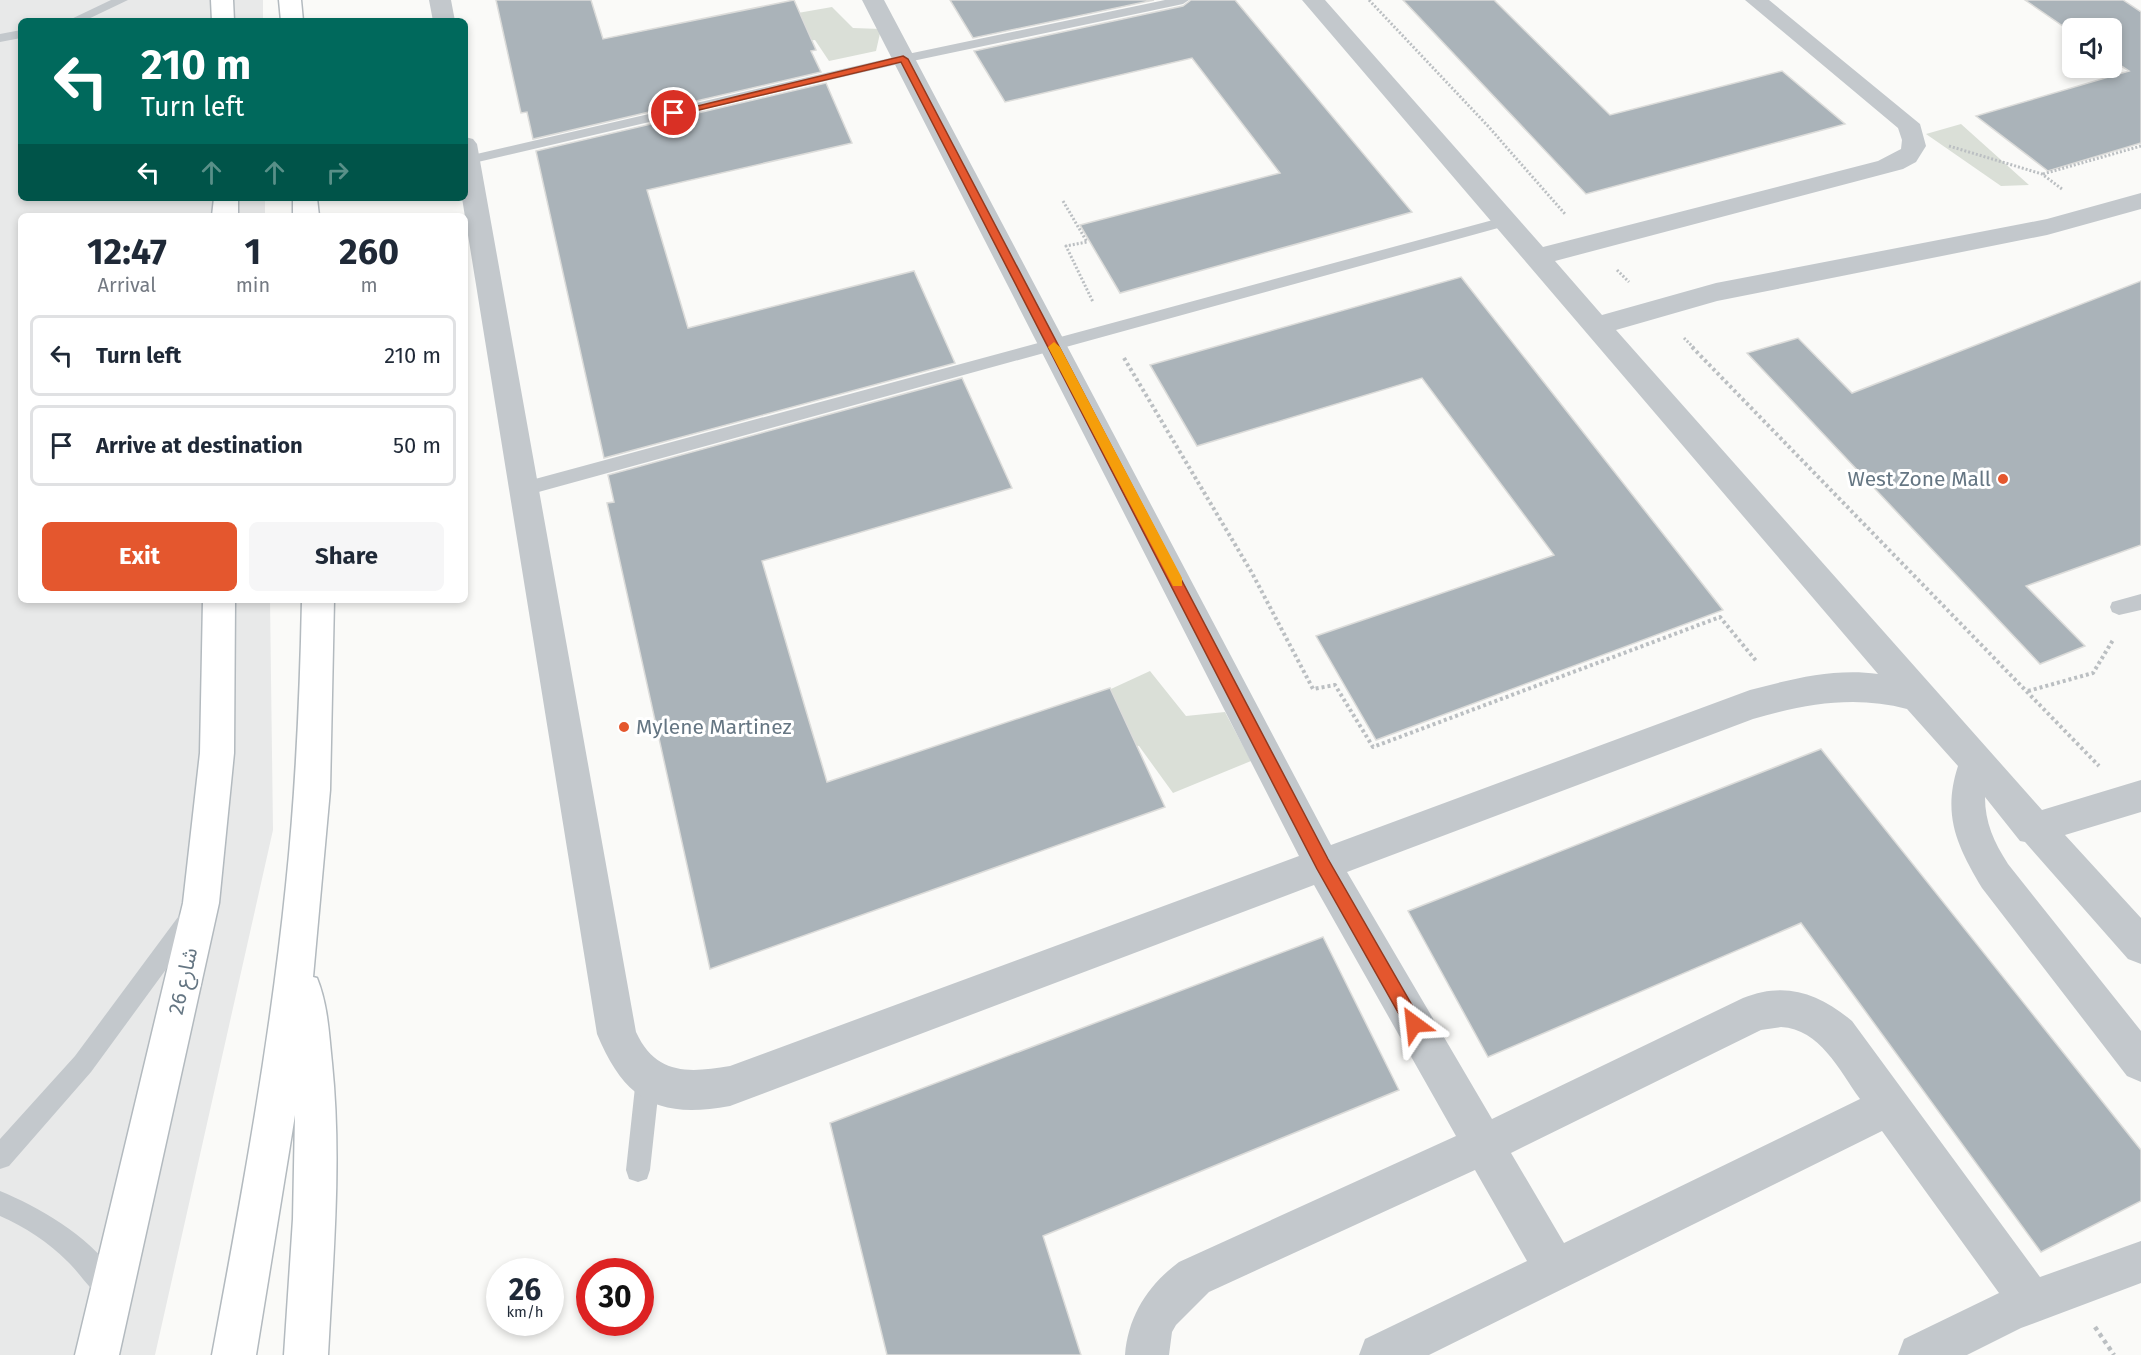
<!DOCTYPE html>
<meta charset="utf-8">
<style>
body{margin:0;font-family:"Fira Sans","Noto Sans Arabic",sans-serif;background:#f6f6f7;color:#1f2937;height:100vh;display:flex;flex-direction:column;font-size:22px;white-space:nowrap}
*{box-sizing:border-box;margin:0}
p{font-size:20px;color:#747a83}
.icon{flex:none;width:33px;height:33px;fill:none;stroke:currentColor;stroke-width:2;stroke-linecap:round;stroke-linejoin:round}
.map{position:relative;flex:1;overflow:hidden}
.side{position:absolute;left:18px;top:213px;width:450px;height:390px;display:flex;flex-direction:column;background:#fff;border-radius:9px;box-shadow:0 3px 9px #0003}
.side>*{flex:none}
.banner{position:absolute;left:18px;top:18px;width:450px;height:183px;border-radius:9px;box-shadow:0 3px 9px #0003;background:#00695c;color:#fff;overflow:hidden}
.controls{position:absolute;left:2062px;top:18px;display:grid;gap:12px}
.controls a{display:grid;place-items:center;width:60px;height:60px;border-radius:9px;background:#fff;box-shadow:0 3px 9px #0003;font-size:30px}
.speed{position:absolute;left:486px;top:1258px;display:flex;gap:12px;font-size:30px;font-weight:700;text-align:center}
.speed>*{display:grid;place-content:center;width:78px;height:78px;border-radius:50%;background:#fff;box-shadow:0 3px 9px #0003;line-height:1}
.speed small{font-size:15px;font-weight:400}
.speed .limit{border:9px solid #d22;background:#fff;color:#111}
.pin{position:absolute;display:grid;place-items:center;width:51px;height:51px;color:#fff;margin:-26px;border:3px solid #fff;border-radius:50%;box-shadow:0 2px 6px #0007}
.me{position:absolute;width:66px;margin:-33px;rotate:330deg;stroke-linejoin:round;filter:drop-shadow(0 0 4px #0008)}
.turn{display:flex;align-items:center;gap:21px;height:126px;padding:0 24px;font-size:27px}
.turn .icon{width:78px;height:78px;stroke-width:2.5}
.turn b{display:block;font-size:42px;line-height:51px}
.lanes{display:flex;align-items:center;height:57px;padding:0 24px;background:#0003;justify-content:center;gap:30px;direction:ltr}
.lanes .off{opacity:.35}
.eta{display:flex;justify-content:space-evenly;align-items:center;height:102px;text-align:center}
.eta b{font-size:36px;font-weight:700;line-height:42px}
.button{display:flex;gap:12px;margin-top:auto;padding:12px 24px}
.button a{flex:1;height:69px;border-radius:9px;background:#e4572e;color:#fff;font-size:24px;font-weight:700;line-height:69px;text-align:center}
.button a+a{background:#f6f6f7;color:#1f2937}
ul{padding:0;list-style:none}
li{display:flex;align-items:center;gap:18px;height:81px;margin:0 12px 9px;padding:0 12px;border:3px solid #e0e1e3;border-radius:9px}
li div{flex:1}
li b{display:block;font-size:22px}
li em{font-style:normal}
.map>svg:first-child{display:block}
.built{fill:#e8e9e9}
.green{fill:#dadfd7}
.building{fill:#aab3b9;stroke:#dcdcda;stroke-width:1.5}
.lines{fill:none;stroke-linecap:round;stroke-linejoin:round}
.secondary-casing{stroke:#b3babf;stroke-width:3}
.path-far2{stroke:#bbbfc2;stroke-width:3;stroke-dasharray:2 2;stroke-linecap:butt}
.path-far1{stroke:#bbbfc2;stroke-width:4;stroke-dasharray:3 3;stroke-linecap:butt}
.path{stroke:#bbbfc2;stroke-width:4.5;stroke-dasharray:4 4;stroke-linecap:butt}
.lane{fill:#c3c8cc;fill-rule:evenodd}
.street{fill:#c3c8cc;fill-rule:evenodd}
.secondary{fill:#fff;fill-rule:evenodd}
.route{fill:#e4572e;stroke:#94391e;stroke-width:1.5}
.slow{fill:#f59e0b}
.poi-dot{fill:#e4572e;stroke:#fff;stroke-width:2}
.labels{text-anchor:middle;stroke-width:6;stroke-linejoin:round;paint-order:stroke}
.poi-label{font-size:21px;fill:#657683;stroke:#fff;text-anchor:end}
.street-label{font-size:21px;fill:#657683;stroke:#fff}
</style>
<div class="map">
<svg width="2141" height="1355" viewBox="0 0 2141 1355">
<rect width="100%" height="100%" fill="#fafaf8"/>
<path class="built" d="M0 0H263V21H21V198H265V216H21V600H270L273 830 155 1355H0Z"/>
<path class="green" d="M832 7 853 28 881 29 876 51 829 61 815 40 791 42 792 14Z
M1961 124 2029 185 2001 186 1926 134Z
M1150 671 1186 716 1225 712 1251 761 1173 793 1139 746 1106 742 1087 700Z"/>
<path class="building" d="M496 0H591L603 39 794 0 816 50 811 51 821 72 533 139 527 112 521 113Z
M950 0H1154L973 38Z
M1191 0H1235L1412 212 1120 293 1080 225 1280 173 1192 58 1005 102 974 51 1183 6Z
M1403 0H1494L1610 115 1782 71 1845 124 1586 194Z
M2025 0H2123L2141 12V143L2048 171 1976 116 2129 71 2112 60V28H2073V33Z
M826 83 852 143 647 190 688 328 914 271 955 363 604 458 536 151Z
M1461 277 1723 610 1376 740 1316 636 1554 555 1422 378 1197 446 1150 365Z
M2141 281V545L2026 586 2085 646 2040 664 1747 353 1798 338 1852 393Z
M962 378 1012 488 762 561 827 782 1110 688 1165 807 710 969 607 503 614 502 608 475Z
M1821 749 2141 1150V1201L2041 1252 1801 923 1488 1057 1408 911Z
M1323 937 1399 1090 1043 1236 1081 1355H887L830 1123Z"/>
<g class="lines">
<defs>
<path id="secondary" d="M211 0H233L234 21H212Z
M279 0H301L303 21H281Z
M214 198H238V216H212Z
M293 198H317L319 216H293Z
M203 600H235L234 753 219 903 119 1355H75L183 903 200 753Z
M302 600H334L330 790 313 977 317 978C328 1005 329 1035 332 1063 342 1160 333 1258 328 1355H284L293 1219 295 1115 256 1355H212C241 1199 270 1043 286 885 296 790 300 695 302 600Z"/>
</defs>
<use href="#secondary" class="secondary-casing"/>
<path class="path-far2" d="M1369 0 1487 125 1565 214
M1949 146 2042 174 2062 189
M2043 174 2141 146
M1063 201 1087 242 1066 246 1093 302
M1617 270 1629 282
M1684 338 1694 348"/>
<path class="path-far1" d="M1692 347 2099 766
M1124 358 1252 573 1313 689 1335 685 1373 747 1720 617 1757 662
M2028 691 2093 673 2113 640"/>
<path class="path" d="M2095 1327 2114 1355"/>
<path class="lane" d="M111 0H128L84 21H67Z
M1165 0H1189L1183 4 903 63 465 165V157L468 156 903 55Z
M21 30V38L0 42V34Z
M1504 217 1509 219 1511 222 1509 225 524 496 518 494 515 489 518 484 524 482Z
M2141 594V610L2119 615 2112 612 2110 607 2112 602Z
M189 909 197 913 200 920 197 927 91 1072 9 1166 0 1169V1139L75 1056 181 913Z
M648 1066 656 1070 660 1078 650 1170 647 1179 638 1182 629 1179 626 1170 636 1078 640 1070Z
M0 1191C44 1209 105 1245 124 1291L120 1300 111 1304C93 1296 81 1274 67 1261 48 1242 25 1227 0 1216Z"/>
<path class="street" d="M429 0H451L455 21H433Z
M862 0H884L1331 845 1750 690C1792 679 1834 668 1878 674L1302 0H1325L1543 247 1878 161 1901 149 1902 140 1898 128 1745 0H1769L1920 124 1926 146 1916 162 1903 169 1555 261 1602 315 1716 283 2047 219 2141 193V209L2047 235 1717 301 1616 330 2042 810 2141 780V812L2065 835 2141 918V964L2128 959 2025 842 2020 841 1985 797C1985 823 1994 842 2008 864L2141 1031V1082L2127 1076 1982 888C1957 846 1942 815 1958 766L1907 709C1855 695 1804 704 1753 719L1347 872 1492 1119 1743 998C1785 981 1819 993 1852 1021L2040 1277 2141 1241V1283L2021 1328 1967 1355H1898L1904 1339 1999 1293 1882 1131 1429 1355H1359L1365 1339 1527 1261 1475 1170 1209 1292 1176 1325 1172 1332 1169 1355H1125C1128 1316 1148 1285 1179 1262L1456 1136 1314 885 730 1106C658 1119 625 1101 597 1034L462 198H465V137L473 139 477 144 636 1032C656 1075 688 1073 730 1066L1299 856ZM1781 1027C1820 1029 1839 1070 1860 1099L1564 1243 1511 1153 1761 1030Z"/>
<use href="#secondary" class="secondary"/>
</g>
<path class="route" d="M903 56 908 59 1328 859 1420 1019 1422 1024 1420 1030 1414 1033 1408 1030 1317 869 901 62 674 116 669 113Z"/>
<path class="slow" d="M1054 342 1060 347 1182 578V586H1173L1048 347Z"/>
<g class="poi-dot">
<circle cx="2003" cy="479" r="6"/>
<circle cx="624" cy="727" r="6"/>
</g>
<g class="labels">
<g class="poi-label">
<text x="1991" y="486">West Zone Mall</text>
<text x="636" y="734" text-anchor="start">Mylene Martinez</text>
</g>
<g class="street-label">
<text transform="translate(183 981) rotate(-77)" y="7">شارع 26</text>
</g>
</g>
</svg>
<div class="controls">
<a><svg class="icon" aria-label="sound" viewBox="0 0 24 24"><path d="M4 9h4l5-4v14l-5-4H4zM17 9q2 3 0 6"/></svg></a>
</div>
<div class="speed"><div>26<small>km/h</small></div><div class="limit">30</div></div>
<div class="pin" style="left:674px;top:113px;background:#d93025"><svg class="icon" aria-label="arrive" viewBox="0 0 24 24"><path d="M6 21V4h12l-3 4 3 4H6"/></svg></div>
<svg class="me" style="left:1414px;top:1024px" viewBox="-20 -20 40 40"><path d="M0-17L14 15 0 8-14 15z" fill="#e4572e" stroke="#fff" stroke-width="4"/></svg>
<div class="banner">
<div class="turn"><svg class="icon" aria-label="left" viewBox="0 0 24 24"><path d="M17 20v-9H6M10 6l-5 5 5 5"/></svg><div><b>210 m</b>Turn left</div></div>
<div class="lanes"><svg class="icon" aria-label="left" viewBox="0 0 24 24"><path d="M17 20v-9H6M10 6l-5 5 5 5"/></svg><svg class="icon off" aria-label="ahead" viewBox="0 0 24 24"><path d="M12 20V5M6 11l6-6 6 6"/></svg><svg class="icon off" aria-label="ahead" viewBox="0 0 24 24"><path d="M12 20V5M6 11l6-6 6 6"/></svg><svg class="icon off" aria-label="right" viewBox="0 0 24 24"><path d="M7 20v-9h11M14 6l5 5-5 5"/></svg></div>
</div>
<section class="side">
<div class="eta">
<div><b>12:47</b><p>Arrival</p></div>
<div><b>1</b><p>min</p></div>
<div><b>260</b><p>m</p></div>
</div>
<ul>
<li><svg class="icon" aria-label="left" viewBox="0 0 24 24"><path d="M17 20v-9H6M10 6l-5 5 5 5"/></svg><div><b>Turn left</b></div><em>210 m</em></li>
<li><svg class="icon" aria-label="arrive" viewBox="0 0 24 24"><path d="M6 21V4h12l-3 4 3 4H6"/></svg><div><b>Arrive at destination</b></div><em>50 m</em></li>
</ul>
<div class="button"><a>Exit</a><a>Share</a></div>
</section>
</div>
